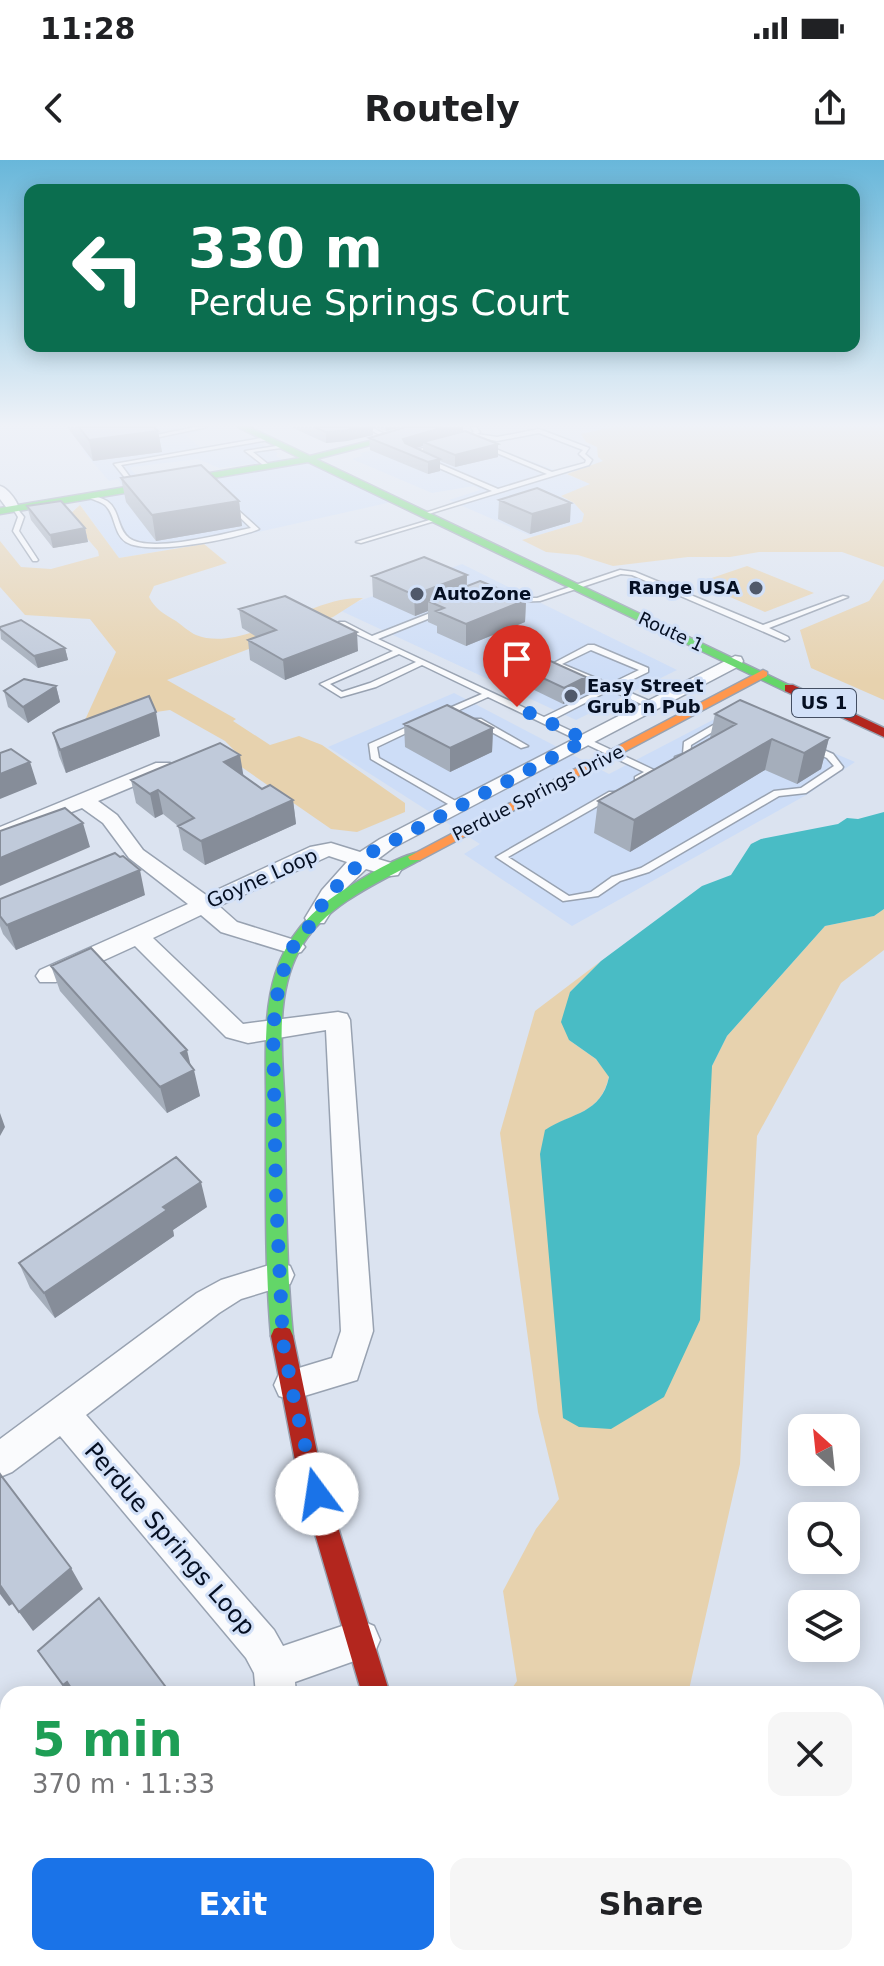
<!DOCTYPE html>
<meta charset="utf-8">
<style>
body{margin:0;font-family:"DejaVu Sans",sans-serif;background:#f6f6f6;color:#202124;height:100vh;display:flex;flex-direction:column;font-size:30px;white-space:nowrap}
*{box-sizing:border-box;margin:0}
p{font-size:26px;color:#757577}
.icon{flex:none;width:44px;height:44px;fill:none;stroke:currentColor;stroke-width:2;stroke-linecap:round;stroke-linejoin:round}
.map{position:relative;flex:1;overflow:hidden}
.sheet{position:absolute;left:0px;top:1526px;width:884px;height:280px;display:flex;flex-direction:column;background:#fff;border-radius:24px 24px 0 0;box-shadow:0 4px 20px #0003}
.sheet>*{flex:none}
.banner{position:absolute;left:24px;top:24px;width:836px;height:168px;border-radius:16px;box-shadow:0 4px 20px #0003;background:#0b6e4f;color:#fff;overflow:hidden}
.needle{width:52px;rotate:333deg}
.fabs{position:absolute;left:788px;top:1254px;display:grid;gap:16px}
.fabs a{display:grid;place-items:center;width:72px;height:72px;border-radius:16px;background:#fff;box-shadow:0 4px 20px #0003;font-size:40px}
.pin{position:absolute;display:grid;place-items:center;width:68px;height:68px;color:#fff;margin:-82px -34px;border-radius:50% 50% 50% 0;rotate:-45deg;box-shadow:0 0 8px #0007}
.pin .icon{rotate:45deg}
.me{position:absolute;width:88px;margin:-44px;rotate:346deg;stroke-linejoin:round;filter:drop-shadow(0 0 6px #0008)}
.turn{display:flex;align-items:center;gap:28px;height:168px;padding:0 32px;font-size:36px}
.turn .icon{width:104px;height:104px;stroke-width:2.5}
.turn b{display:block;font-size:56px;line-height:68px}
.round{display:grid;place-items:center;flex:none;width:84px;height:84px;border-radius:16px;background:#f6f6f6}
.head{display:flex;align-items:center;justify-content:space-between;height:136px;padding:0 32px}
h1{font-size:48px;font-weight:800;line-height:60px;color:#1e9e55}
.cta{display:flex;gap:16px;margin-top:auto;padding:16px 32px}
.cta a{flex:1;height:92px;border-radius:16px;background:#1a73e8;color:#fff;font-size:32px;font-weight:800;line-height:92px;text-align:center}
.cta a+a{background:#f6f6f6;color:#202124}
.status{display:flex;justify-content:space-between;align-items:center;height:56px;padding:0 40px;background:#fff;direction:ltr}
.status svg{height:22px;fill:currentColor}
header{display:flex;justify-content:space-between;align-items:center;height:104px;padding:0 32px;background:#fff;font-size:36px;font-weight:800}
.map>svg:first-child{display:block}
.built{fill:#cdddf7}
.green{fill:#e7d2ae}
.water{fill:#49bcc5}
.lines{fill:none;stroke-linecap:round;stroke-linejoin:round}
.lane-casing{stroke:#98a2b1;stroke-width:3}
.street-casing{stroke:#98a2b1;stroke-width:3}
.fast-casing{stroke:#98a2b1;stroke-width:3}
.slow-casing{stroke:#98a2b1;stroke-width:3}
.jam-casing{stroke:#98a2b1;stroke-width:3}
.lane{fill:#fafbfd;fill-rule:evenodd}
.street{fill:#fafbfd;fill-rule:evenodd}
.fast{fill:#63d668;fill-rule:evenodd}
.slow{fill:#ff974d;fill-rule:evenodd}
.jam{fill:#b3261e;fill-rule:evenodd}
.wall{fill:#a5aebb;fill-rule:evenodd}
.shaded-wall{fill:#868d99}
.building{fill:#c0cada;stroke:#868d99;stroke-width:2}
.route{stroke:#1a73e8;stroke-width:14;stroke-dasharray:0 25.2}
.poi-dot{fill:#50596a;stroke:#d3e1f8;stroke-width:3}
.labels{text-anchor:middle;stroke-width:6;stroke-linejoin:round;paint-order:stroke}
.far-poi-label{font-size:18px;font-weight:bold;fill:#050f22;stroke:#d3e1f8;text-anchor:start}
.far-street-label{font-size:18px;fill:#050f22;stroke:#d3e1f8}
.shield{fill:#d3e1f8;stroke:#434e62;stroke-width:2}
.shield-label{font-size:18px;font-weight:bold;fill:#050f22}
.street-label{font-size:20px;fill:#050f22;stroke:#d3e1f8}
.near-street-label{font-size:24px;fill:#050f22;stroke:#d3e1f8}
</style>
<div class="status"><b>11:28</b><svg viewBox="0 0 49 12"><path d="M0 12V9h3v3zM5 12V6h3v6zM10 12V3h3v9zM15 12V0h3v12zM26 1h20v11H26zM47 4h2v5h-2z"/></svg></div>
<header><svg class="icon" aria-label="back" viewBox="0 0 24 24"><path d="M15 5l-7 7 7 7"/></svg>Routely<svg class="icon" aria-label="share" viewBox="0 0 24 24"><path d="M12 15V3M7 8l5-5 5 5M5 13v7h14v-7"/></svg></header>
<div class="map">
<svg width="884" height="1806" viewBox="0 0 884 1806">
<rect width="100%" height="100%" fill="#dbe3f0"/>
<path class="built" d="M79 267H223L186 275 201 288 249 278 278 293 276 296 283 300 219 308 198 299 132 307 130 309 142 320 122 326 118 319 109 321 82 290 103 283Z
M452 271 591 324 562 336 574 343 584 354 583 362 533 377 449 340 480 330 474 326 432 333 352 299 362 296 360 293Z
M308 299 396 341 214 382 119 398 75 338Z
M462 404 677 510 576 560 337 449Z
M454 533 609 614 732 550 855 602 808 634 572 766 464 694 480 684 328 587Z"/>
<path class="green" d="M613 267H884V407L842 392H759L730 397H688L613 406 578 395 546 392 522 380 582 362 584 354 574 343 561 336 590 324 567 314 603 301 598 297 597 287 586 282 581 274Z
M80 345 119 398 204 384 227 403 154 426 149 437C155 449 164 454 176 461 182 465 189 472 196 475 244 494 311 435 363 438L333 457 167 520 236 559 233 561 270 585 299 576 322 585 405 643V652L357 672 331 669 230 599 235 591 225 581 170 550 142 554 75 582 116 492 90 459 25 455 0 427V381L21 407 51 409 99 396 98 391 68 356Z
M747 406 814 433 765 452 697 423Z
M884 419V540L811 508 800 470 869 441Z
M884 749V790L841 823 757 976 740 1304 688 1534H508L517 1521 503 1431 536 1369 559 1339 538 1252 500 973 535 851 601 801 570 832 569 880 596 899 609 916C601 954 574 952 546 970L712 906 727 876 825 766 874 756Z
M397 1798H547L541 1806H400Z"/>
<path class="water" d="M884 652V749L874 756 825 766 727 876 712 906 700 1160 664 1237 611 1269 579 1267 563 1258 540 994 545 970C573 952 601 954 609 917L596 899 569 880 561 862 570 832 601 801 702 726 731 715 751 684 761 679 838 664 847 658 858 659Z"/>
<g class="lines">
<defs>
<path id="lane" d="M195 267H207L145 280 142 278Z
M366 267H372L393 279 388 280Z
M471 267H476L480 272 477 274 497 277 539 269 589 288 585 294 592 300 589 305 422 356V354L492 331 407 294V292L441 284V286L414 293 498 329 547 314 463 279V277L474 272ZM539 273 583 290 579 294 586 300 585 303 552 312 469 278 472 276 497 281Z
M267 277 269 280 121 305 138 328 135 330 114 304Z
M283 285 281 288 253 292 269 305 267 308 245 291Z
M90 334C95 336 102 338 107 341 120 350 117 369 129 378 150 394 226 373 251 368L227 345 229 342 259 369C236 379 148 396 126 382 113 373 116 355 105 345 100 341 93 340 88 337Z
M12 347H16L24 357 19 371 38 400 37 401H33L13 371 18 357Z
M433 359 438 360 361 383 356 382Z
M620 410 635 412 763 465 843 436 848 437 769 468 788 477 789 479 785 481 632 415 621 414 540 441 512 442 508 440 512 438H537Z
M438 450 445 452 378 479 544 557 604 528 552 504 588 485H594L648 508V512L617 527 654 543V547H648L610 530 550 561 654 610V614L641 621H635V617L644 612 488 537 444 557H438V553L482 534 422 505 376 527 341 537 320 524 393 491 339 466V462H345L372 476ZM591 490 639 510 610 524 562 504ZM399 494 416 502 370 523 342 532 330 524Z
M475 559H481L528 586 521 588 475 563Z
M722 560 729 562 691 585 690 597 681 601H675V597L683 594 684 582Z
M414 564 421 566 377 587 379 598 461 644V648H455L371 599 369 584Z
M810 584 833 594 843 607 842 609 806 633 779 636 649 712 620 721 598 736 563 741 496 697 609 632H615V636L508 697 569 736 591 732 612 717 641 708 774 631 801 628 834 606 827 598 807 589 806 587Z"/>
<path id="street" d="M0 326C8 328 20 344 19 351H9L0 339Z
M735 496 741 497 743 501 741 505 394 687 378 699 398 705 401 710 398 715 390 716 366 709 345 729 324 763H308L305 758 322 730 347 702 329 696 219 746 237 762 301 782 305 787 301 792 293 794 221 772 201 755 153 778 243 864 338 852 347 854 350 860 373 1171 357 1220 291 1240 279 1236 274 1225 279 1214 332 1198 341 1171 326 870 248 883 226 877 135 786 56 822H40L36 816 40 810 188 744 129 698 103 663 82 648 0 680V667L156 603H170L173 607 170 611 98 641 117 655 143 690 206 735 310 687 331 683 360 692 380 679Z
M279 1102 290 1106 294 1115 290 1124 241 1139 219 1153 86 1255 274 1470 283 1486 360 1460 374 1466 380 1480 374 1494 295 1522 296 1534H256L254 1513 246 1498 60 1276 12 1312 0 1317V1279L197 1133 221 1120Z
M106 1798H155L152 1806H102Z"/>
<path id="fast" d="M238 267H249L310 296 425 267H440L316 299 795 528 785 531 308 302 0 354V348L300 298Z
M415 693 420 694V700C379 722 329 743 303 784 270 836 285 905 285 963 286 1034 286 1105 293 1176L290 1183 282 1186 274 1183 271 1176C265 1107 266 1038 266 968 268 868 249 785 350 726 370 714 393 699 415 693Z"/>
<path id="slow" d="M763 510 767 512V516L420 700H410L408 697Z"/>
<path id="jam" d="M785 525H793L884 568V577L785 531Z
M282 1166 290 1169 293 1176 322 1316 390 1534H362L298 1316 271 1176 274 1169Z"/>
</defs>
<use href="#lane" class="lane-casing"/>
<use href="#street" class="street-casing"/>
<use href="#fast" class="fast-casing"/>
<use href="#slow" class="slow-casing"/>
<use href="#jam" class="jam-casing"/>
<use href="#lane" class="lane"/>
<use href="#street" class="street"/>
<use href="#fast" class="fast"/>
<use href="#slow" class="slow"/>
<use href="#jam" class="jam"/>
</g>
<path class="wall" d="M67 267H154L158 271 162 292 93 301Z
M291 267H373V275L347 281 326 283Z
M375 267H402L386 271Z
M406 267H463V272L498 297 455 307 440 301V311L428 314 370 290 369 278ZM423 286V292L415 288Z
M121 318 239 341 242 366 156 381 126 342Z
M499 340 570 362 530 374 498 359Z
M27 346 85 368 88 382 53 388 31 360Z
M467 415V426L526 440 525 462 466 486 437 473V466L428 462V451L415 456 373 437 372 416Z
M239 449 358 491 285 520 250 500 248 480 257 477 242 468Z
M0 467 65 488 68 500 38 508 1 479Z
M496 496 586 517 585 533 563 544 495 511Z
M56 526 60 542 28 563 8 547 4 531Z
M715 554 829 578 821 609 797 624 765 610 630 692 594 673 598 641 710 578Z
M404 564 493 568 492 592 450 612 405 587Z
M53 573 160 576 66 613 59 596Z
M243 615 262 629 293 640 296 664 205 705 183 690 178 666 163 654 155 658 136 643 131 620Z
M145 735 16 790 3 774 0 766V739Z
M51 806 191 905 200 936 167 953 60 831Z
M207 1047 173 1070 174 1076 55 1158 30 1128 19 1103Z"/>
<path class="shaded-wall" d="M359 267H373V275L347 281 326 283V272Z
M386 267H402L386 271Z
M444 267H463V274L423 282V286L403 292V279Z
M158 271 162 292 93 301 89 280Z
M498 284V297L455 307V295Z
M440 299V311L428 314V302Z
M239 341 242 366 156 381 152 355Z
M571 343 570 362 530 374 532 354Z
M85 368 88 382 53 388 50 375Z
M467 415 466 436 428 441V451L415 456 414 435Z
M526 440 525 462 466 486V464Z
M357 472 358 491 285 520 283 500Z
M65 488 68 500 38 508 34 496Z
M586 517 585 533 563 544 564 528Z
M56 526 60 542 28 563 23 547Z
M156 552 160 576 66 613 60 590Z
M493 568 492 592 450 612V588Z
M829 578 821 609 797 624 804 593Z
M772 579 765 610 630 692 634 660Z
M240 595 244 619 224 602Z
M30 602 37 624 0 639V614Z
M158 630 163 654 155 658 150 634Z
M293 640 296 664 205 705 201 681Z
M83 663 90 687 0 726V698Z
M140 710 145 735 16 790 7 765Z
M187 890 192 911 194 910 200 936 167 953 160 927 181 893Z
M0 953 5 967 0 976Z
M201 1022 207 1047 173 1070 174 1076 55 1158 44 1133 163 1047Z
M71 1408 83 1429 33 1471 19 1452Z
M0 1425 14 1443 9 1446 0 1434Z
M67 1522 76 1534H70L63 1525Z
M0 1725 8 1738V1749L2 1746 0 1742Z
M23 1798H49L41 1806H15Z"/>
<path class="building" d="M79 267H154L158 271 89 280Z
M314 267H359L347 270 326 272Z
M406 267H444L403 279 405 283 440 299 428 302 369 278Z
M465 271 498 284 455 295 423 282Z
M201 305 239 341 152 355 121 318Z
M537 328 571 343 532 354 499 340Z
M61 341 85 368 50 375 27 346Z
M424 397 467 415 414 435 372 416Z
M480 421 526 440 466 464 436 451 444 448 428 441Z
M285 436 357 472 283 500 248 480 276 470 239 449Z
M21 460 65 488 34 496 0 469V467Z
M504 480 586 517 564 528 496 496Z
M24 519 56 526 23 547 4 531Z
M149 536 156 552 60 590 53 573 58 570Z
M740 540 829 578 804 593 772 579 634 660 598 641 736 564 715 554Z
M447 545 493 568 450 588 404 564Z
M220 583 240 595 224 602 262 629 270 625 293 640 201 681 178 666 194 658 158 630 150 634 131 620Z
M11 589 30 602 0 614V593Z
M65 648 83 663 0 698V671Z
M115 693 120 697 123 696 140 710 7 765 0 756V739Z
M91 788 187 890 181 893 194 910 160 927 51 806Z
M176 997 201 1022 163 1047 167 1050 44 1133 19 1103Z
M0 1314 71 1408 19 1452 0 1425Z
M99 1438 171 1534H75L67 1522 63 1525 38 1491Z
M7 1741 8 1744V1798H23L15 1806H0V1742L2 1746Z"/>
<linearGradient id="sky" x2="0" y2="1"><stop stop-color="#68b7da"/><stop offset="0.51" stop-color="#eff2f8"/><stop offset="1" stop-color="#eff2f8" stop-opacity="0"/></linearGradient>
<rect width="884" height="520" fill="url(#sky)"/>
<g class="lines">
<path class="route" d="M317 1334 295 1244 283 1183 276 1037 273 869 279 822 293 787 316 758 325 738 370 693 586 580 517 547"/>
</g>
<g class="poi-dot">
<circle cx="756" cy="428" r="8"/>
<circle cx="417" cy="434" r="8"/>
<circle cx="571" cy="536" r="8"/>
</g>
<g class="labels">
<g class="far-poi-label">
<text x="740" y="434" text-anchor="end">Range USA</text>
<text x="433" y="440">AutoZone</text>
<text x="587" y="532">Easy Street<tspan x="587" dy="21">Grub n Pub</tspan></text>
</g>
<g class="far-street-label">
<text transform="translate(671 472) rotate(25)" y="6">Route 1</text>
<text transform="translate(538 633) rotate(-27)" y="6">Perdue Springs Drive</text>
</g>
<rect class="shield" x="792" y="529" width="64" height="28" rx="6"/>
<g class="shield-label">
<text x="824" y="549">US 1</text>
</g>
<g class="street-label">
<text transform="translate(262 718) rotate(-24)" y="7">Goyne Loop</text>
</g>
<g class="near-street-label">
<text transform="translate(170 1379) rotate(49)" y="8">Perdue Springs Loop</text>
</g>
</g>
</svg>
<div class="fabs">
<a><svg class="needle" viewBox="-14 -14 28 28"><path d="M0-13l5 13h-10z" fill="#e53935"/><path d="M0 13l5-13h-10z" fill="#757577"/></svg></a>
<a><svg class="icon" aria-label="search" viewBox="0 0 24 24"><circle cx="10" cy="10" r="6"/><path d="M15 15l6 6"/></svg></a>
<a><svg class="icon" aria-label="layers" viewBox="0 0 24 24"><path d="M12 4l9 5-9 5-9-5zM3 14l9 5 9-5"/></svg></a>
</div>
<div class="pin" style="left:517px;top:547px;background:#d93025"><svg class="icon" aria-label="arrive" viewBox="0 0 24 24"><path d="M6 21V4h12l-3 4 3 4H6"/></svg></div>
<svg class="me" style="left:317px;top:1334px" viewBox="-20 -20 40 40"><circle r="19" fill="#fff"/><path d="M0-13L10 11 0 6-10 11z" fill="#1a73e8"/></svg>
<div class="banner">
<div class="turn"><svg class="icon" aria-label="left" viewBox="0 0 24 24"><path d="M17 20v-9H6M10 6l-5 5 5 5"/></svg><div><b>330 m</b>Perdue Springs Court</div></div>
</div>
<section class="sheet">
<div class="head"><div><h1>5 min</h1><p>370 m · 11:33</p></div><a class="round"><svg class="icon" aria-label="close" viewBox="0 0 24 24"><path d="M6 6l12 12M18 6L6 18"/></svg></a></div>
<div class="cta"><a>Exit</a><a>Share</a></div>
</section>
</div>
